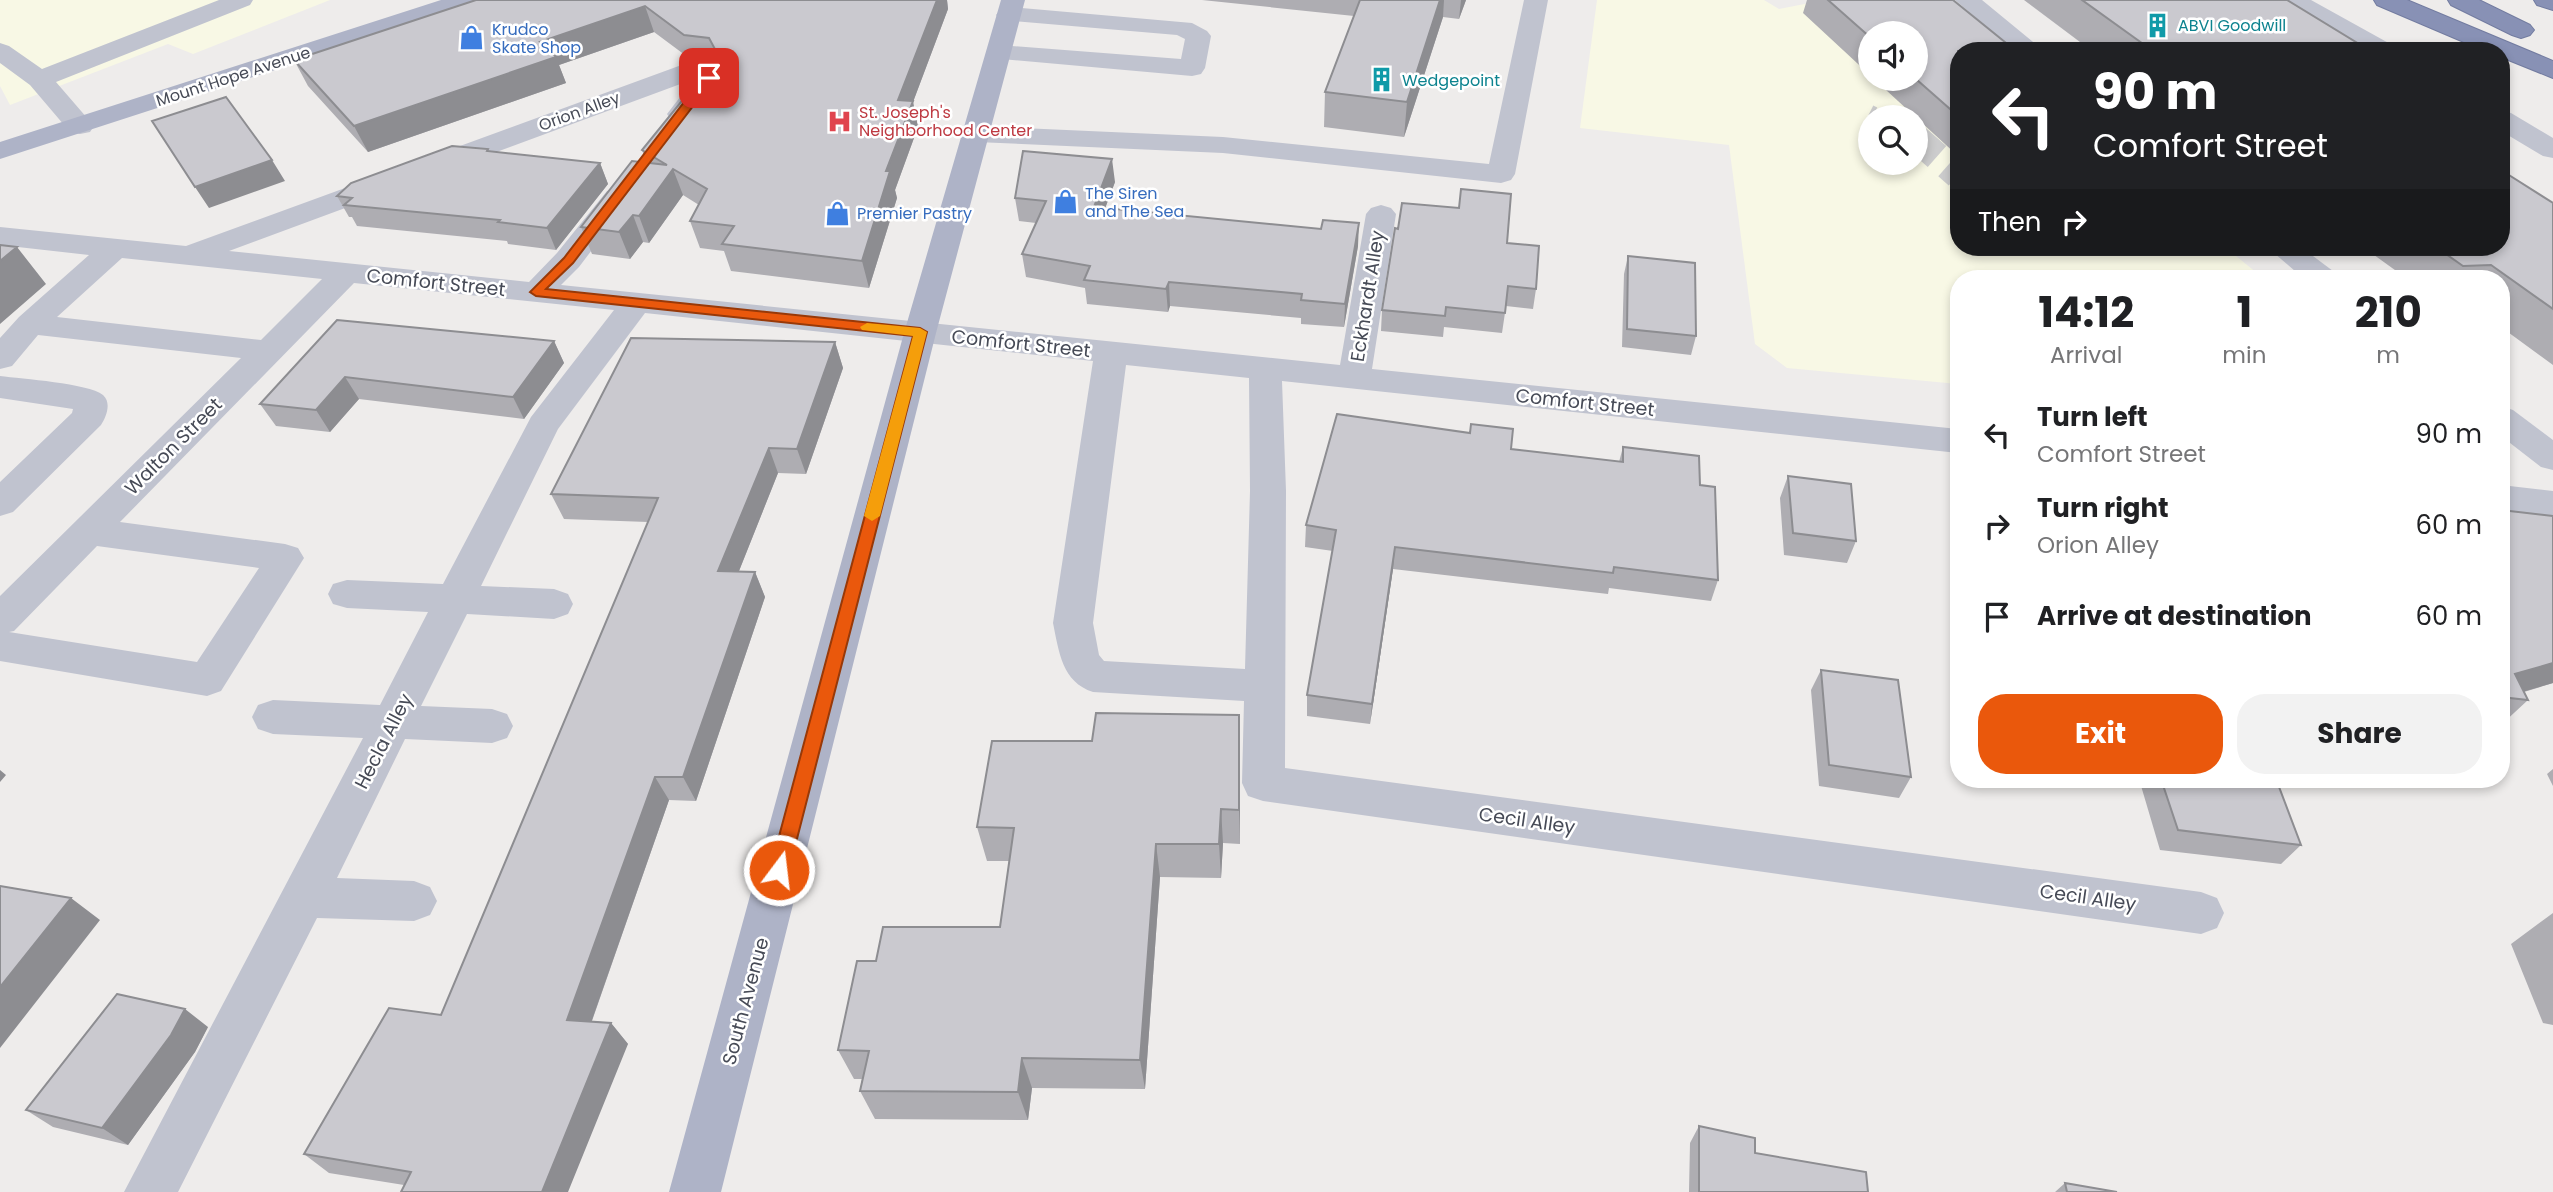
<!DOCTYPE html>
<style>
body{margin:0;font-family:Poppins,sans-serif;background:#f2f2f2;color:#202124;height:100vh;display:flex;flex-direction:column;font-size:26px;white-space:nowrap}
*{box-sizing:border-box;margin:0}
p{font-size:23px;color:#757577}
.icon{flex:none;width:38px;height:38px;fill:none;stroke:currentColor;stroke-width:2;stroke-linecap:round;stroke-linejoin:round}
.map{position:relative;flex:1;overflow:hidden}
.panel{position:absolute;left:1950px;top:270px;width:560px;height:518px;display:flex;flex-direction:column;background:#fff;border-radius:28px;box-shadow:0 4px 10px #0003}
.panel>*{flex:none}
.guide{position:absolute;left:1950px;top:42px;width:560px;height:214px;border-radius:28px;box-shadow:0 4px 10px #0003;background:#202124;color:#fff;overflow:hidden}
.tools{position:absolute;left:1858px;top:21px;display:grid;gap:14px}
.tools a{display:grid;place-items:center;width:70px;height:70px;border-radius:50%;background:#fff;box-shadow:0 4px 10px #0003;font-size:35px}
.pin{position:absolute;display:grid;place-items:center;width:60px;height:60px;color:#fff;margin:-30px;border-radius:14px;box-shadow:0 4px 10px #0006}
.me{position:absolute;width:77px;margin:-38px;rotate:15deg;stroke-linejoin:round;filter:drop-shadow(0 0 5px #0008)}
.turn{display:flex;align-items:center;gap:24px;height:147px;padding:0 28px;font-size:32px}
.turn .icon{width:91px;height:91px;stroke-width:2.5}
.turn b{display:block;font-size:49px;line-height:60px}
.then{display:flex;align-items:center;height:66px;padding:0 28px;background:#0003;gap:14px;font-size:26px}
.eta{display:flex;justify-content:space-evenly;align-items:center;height:119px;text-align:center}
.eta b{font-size:42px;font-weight:700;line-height:49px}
.action{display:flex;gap:14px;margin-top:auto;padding:14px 28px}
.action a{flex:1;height:80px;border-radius:28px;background:#ea580c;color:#fff;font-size:28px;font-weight:700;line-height:80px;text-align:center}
.action a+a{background:#f2f2f2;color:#202124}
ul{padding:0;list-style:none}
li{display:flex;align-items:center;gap:21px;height:91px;padding:0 28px}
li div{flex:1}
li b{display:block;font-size:26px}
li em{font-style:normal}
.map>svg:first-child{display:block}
.commercial{fill:#f8f8e5;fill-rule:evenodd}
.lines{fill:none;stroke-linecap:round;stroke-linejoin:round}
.minor-tunnel{stroke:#cccccd;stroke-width:28;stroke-dasharray:28 14;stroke-linecap:butt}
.highway-casing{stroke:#737ca0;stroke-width:2}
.minor{fill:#c0c3cf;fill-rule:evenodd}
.major{fill:#aeb3c7;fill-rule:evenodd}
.highway{fill:#8891b5;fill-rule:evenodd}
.wall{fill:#aeadb2}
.shaded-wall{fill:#8d8d91}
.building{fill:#cac9cf;stroke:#8d8d91;stroke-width:2}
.route{fill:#ea580c;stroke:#983908;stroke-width:2}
.slow{fill:#f59e0b}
.labels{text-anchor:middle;stroke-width:5;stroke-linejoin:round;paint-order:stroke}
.far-culture-label{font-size:16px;fill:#0d838f;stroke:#fff;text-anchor:start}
.far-shop-label{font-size:16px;fill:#366cbe;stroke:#fff;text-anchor:start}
.far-street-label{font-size:16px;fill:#464a56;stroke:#fff}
.far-health-label{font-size:16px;fill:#be3a42;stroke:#fff;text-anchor:start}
.street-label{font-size:19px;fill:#464a56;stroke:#fff}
</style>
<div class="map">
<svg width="2553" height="1192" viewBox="0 0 2553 1192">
<rect width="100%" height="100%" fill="#eeeceb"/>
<path class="commercial" d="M0 0H330L193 54 168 44 10 105 0 86Z
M1597 0H1764L1779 9 1825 0H1921L1958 51V247H2225L2263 278H1958V384L1787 368 1755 344 1729 145 1580 128ZM1871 33H1916V79H1871ZM1871 117H1916V163H1871Z"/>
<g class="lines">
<path class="minor-tunnel" d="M1867 118 1871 120
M1916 138 1958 175"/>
<defs>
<path id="highway" d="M2374 0H2407L2553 61V78L2501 57V51H2485L2377 5Z
M2448 0H2479L2530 25 2534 30 2530 35 2521 38 2512 35 2451 5Z
M2534 0H2553V10L2537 5Z"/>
</defs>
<use href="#highway" class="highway-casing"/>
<path class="minor" d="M219 0H253L250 5 56 82 94 126 90 132 80 134 70 132 30 85 0 63V43L9 46 42 69Z
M1524 0H1548L1515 174 1511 180 1501 183 1223 153 976 142 966 140 962 134 966 128 976 126 1223 137 1489 164Z
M1955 0H1982L2044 51H2015Z
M2281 0H2311L2394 46 2398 51H2366L2284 5Z
M1009 7 1192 23 1207 31 1211 36 1205 68 1201 74 1192 76 990 58 986 53 990 48 999 45 1181 59 1185 39 1177 35 1000 20 996 15 1000 10Z
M687 63 715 65 722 78 691 120 681 122 671 120 667 114 694 79 229 251 529 282 557 253 607 191 617 188 627 191 632 197 579 267 561 285 1340 365 1366 214 1371 208 1381 205 1391 208 1396 214 1372 369 1958 429V453L1282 381 1286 491 1285 768 2201 892 2217 898 2224 913 2217 928 2201 934 1263 801 1248 796 1242 783 1244 701 1093 692C1062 682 1059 652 1053 623L1093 361 645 313 558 429 481 586 554 589 568 594 573 604 568 614 554 619 467 614 421 706 492 709 507 714 513 726 507 738 492 743 405 739 337 878 414 881 430 887 437 901 430 915 414 921 317 918 178 1192H124L363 738 273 734 258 729 252 717 258 705 273 700 380 705 428 612 347 608 333 604 328 594 333 584 347 580 443 584 531 417 614 310 354 283 120 522 285 544 298 548 304 558 221 691 207 696 0 661V596L241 358 38 335 12 366 0 369V338L19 317 89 255 0 245V227L186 246ZM122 258 322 279 261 340 57 317ZM1126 365 1249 378 1250 491 1245 669 1104 661 1099 655 1093 623ZM97 546 259 568 197 662 9 632 14 631Z
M2501 111 2511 113 2553 138V158L2543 156 2501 131Z
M2267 247H2301L2333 271 2338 278H2303Z
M0 376C22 379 88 383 103 395 112 403 106 417 101 425L13 512 0 516V482L72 413 73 409 0 398Z
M2501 406 2513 410 2553 440V470L2541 467 2501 436Z
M2501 485 2553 491V517L2501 511Z"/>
<path class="major" d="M441 0H478L475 5 0 159V142Z
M1001 0H1025L936 333 721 1192H669L904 333Z"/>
<use href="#highway" class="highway"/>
</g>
<path class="wall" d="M476 0H947L948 9 913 102 918 127 895 190 897 198 869 288 731 271 724 251 700 248 690 221 699 205 683 195 649 243 643 242 630 259 592 254 581 227 647 163 642 150 712 63 693 61 654 32 559 65 566 83 368 152 308 86 294 60Z
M1202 0H1466L1459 19 1443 17 1404 137 1324 127 1325 92 1354 16Z
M1807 0H1953L1958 51V156L1874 79H1916L1871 33V76L1803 13Z
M2024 0H2287L2355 51H2092Z
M489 151 600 163 608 184 556 250 508 244 507 241 357 226 352 217H349L337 196Z
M1115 182 1105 208 1358 246 1344 327 1301 324V318L1170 306 1168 312 1087 304 1085 288 1026 277 1022 254 1036 223 1019 221 1015 198Z
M2553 203V365L2501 327V278H2406L2363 247H2501Z
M1507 243 1536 289 1533 309 1506 306 1502 333 1444 327 1443 337 1381 331 1382 310Z
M1628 256 1696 336 1691 355 1622 347 1624 274Z
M337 320 554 341 564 363 524 419 359 399 330 432 276 426 260 404Z
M835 342 843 368 806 474 778 473 739 571 755 572 765 597 696 801 669 800 592 1021 611 1023 628 1044 404 1185 329 1173 304 1154 441 1015 648 522 564 519 551 494Z
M1623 447 1700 485 1718 580 1711 601 1609 588 1608 594 1393 569 1370 724 1307 716V695L1333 551 1305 547 1306 525 1511 449 1619 462Z
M1788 476 1856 541 1847 563 1784 555 1780 498Z
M2501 510 2553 683 2524 692 2528 700 2501 725Z
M1821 670 1911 777 1899 798 1819 786 1811 690Z
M1239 715 1240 844 1223 843 1221 878 1160 877 1145 1089 1032 1088 1028 1120 875 1119 860 1091 862 1079H854L838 1050 876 961 1000 927 1009 861H987L977 827 1092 741Z
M2553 769V786L2547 774Z
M2139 779H2276L2301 845 2281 864 2160 850Z
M2553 913V1025L2543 1023 2511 944Z
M208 1027 195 1052 128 1145 53 1127 26 1110Z
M1699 1126 1755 1153 1868 1192H1689L1690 1143Z
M2065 1183 2117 1192H2055Z"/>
<path class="shaded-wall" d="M937 0H947L948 9 913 102 918 127 895 190 897 198 869 288 862 261 886 171 898 100Z
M1440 0H1444L1443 17 1404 137 1407 102Z
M1461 0H1466L1459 19Z
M645 6 654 32 559 65 566 83 368 152 354 126 540 42Z
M2359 44 2355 51 2347 46Z
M1112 159 1115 182 1097 230 1094 207Z
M272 160 285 181 209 208 195 187Z
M600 163 608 184 556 250 547 228Z
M673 169 683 195 649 243 639 216Z
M633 215 643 242 630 259 619 232Z
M1359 223 1358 246 1344 327 1345 304Z
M17 247 46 284 0 324V261Z
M1169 282 1170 306 1168 312 1166 289Z
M554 341 564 363 524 419 513 397Z
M835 342 843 368 806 474 797 449Z
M345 377 359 399 330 432 316 410Z
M769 448 778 473 729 596 718 571Z
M1395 547 1393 569 1370 724 1372 704Z
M755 572 765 597 696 801 683 777Z
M2553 663V683L2505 697 2515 674Z
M1239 715 1240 750V844L1239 810Z
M0 770 6 775 0 782Z
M655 777 669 800 585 1040 567 1020Z
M1221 809 1223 843 1221 878 1219 844Z
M1156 844 1160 877 1145 1089 1140 1060Z
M71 898 100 920 0 1048V987Z
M185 1009 208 1027 195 1052 128 1145 102 1128Z
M611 1023 628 1044 568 1192H542Z
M1022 1058 1032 1088 1028 1120 1018 1092Z"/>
<path class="building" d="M476 0H937L898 100 913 101 886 171H890L862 261 722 244 734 226 690 221 707 189 673 169 639 216 633 215 619 232 581 227 632 161 667 165 642 150 716 59 714 57 716 51 709 38 684 35 645 6 540 42 556 57 354 126 294 60Z
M1360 0H1440L1407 102 1325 92Z
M1828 0H1953L2016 51H1958V116L1916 79V33H1871V38Z
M2082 0H2287L2359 44 2347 46 2355 51H2153Z
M226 97 272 160 195 187 152 121Z
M452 146 488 149 487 151 600 163 547 228 498 222 500 220 344 205 352 198 337 196 351 183Z
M1023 151 1112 159 1094 207 1321 229 1323 220 1359 223 1345 304 1301 300 1302 294 1169 282 1166 289 1084 280 1090 266 1022 254 1046 201 1015 198Z
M2501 170 2553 203V309L2491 265 2463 266 2436 247H2501Z
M1461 189 1511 194 1507 243 1539 246 1536 289 1508 286 1505 313 1446 307 1445 316 1382 310 1395 228 1398 229 1402 203 1459 208Z
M0 245 17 247 0 261Z
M1628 256 1695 263 1696 336 1627 329Z
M337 320 554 341 513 397 345 377 316 410 260 404Z
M631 338 835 342 797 449 769 448 718 571 755 572 683 777H655L567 1020 611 1023 542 1192H401L411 1172 304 1154 389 1008 441 1015 658 498 551 494Z
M1337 414 1470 433 1471 424 1513 429 1511 449 1623 462V447L1699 456 1700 485 1715 487 1718 580 1614 567 1613 573 1395 547 1372 704 1307 695 1336 530 1306 525Z
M1788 476 1851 484 1856 541 1793 533Z
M2501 510 2553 516V663L2515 674 2528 700 2501 697Z
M1821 670 1898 680 1911 777 1829 765Z
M1096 713 1239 715V810L1221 809 1219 844H1156L1140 1060 1022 1058 1018 1092 860 1091 869 1051 838 1050 857 961H876L883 927H1000L1014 828 977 827 992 741H1092Z
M2161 779H2276L2301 845 2178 830Z
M0 886 71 898 0 987Z
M117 994 185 1009 171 1035 102 1128 26 1110Z
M1699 1126 1755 1138V1153L1866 1172 1868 1192H1699Z
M2065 1183 2117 1192H2067Z"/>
<path class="route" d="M709 74 714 78 713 80 573 263 546 289 920 328 927 332 789 870 786 876 779 878 773 876 770 870 913 336 536 296 530 292 564 258 705 75Z"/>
<path class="slow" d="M867 323 920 328 927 332 880 516 872 521 864 516 913 336 862 330 860 327Z"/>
<defs>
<symbol id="building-bare" viewBox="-9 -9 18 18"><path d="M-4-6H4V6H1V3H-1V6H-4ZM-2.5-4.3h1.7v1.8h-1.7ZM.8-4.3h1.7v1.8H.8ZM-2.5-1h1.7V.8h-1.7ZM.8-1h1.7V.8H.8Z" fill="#0f9aa8" stroke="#fff" stroke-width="2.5" paint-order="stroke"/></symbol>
<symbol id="shop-bare" viewBox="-9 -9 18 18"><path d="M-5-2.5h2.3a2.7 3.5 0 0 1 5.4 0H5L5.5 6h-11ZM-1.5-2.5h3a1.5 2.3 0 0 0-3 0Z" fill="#3f7fe0" stroke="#fff" stroke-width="2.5" paint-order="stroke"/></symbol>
<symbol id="hospital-bare" viewBox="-9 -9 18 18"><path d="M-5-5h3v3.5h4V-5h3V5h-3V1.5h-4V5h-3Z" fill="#e0444e" stroke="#fff" stroke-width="2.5" paint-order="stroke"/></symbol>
</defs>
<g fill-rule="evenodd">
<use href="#building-bare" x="2140" y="8" width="35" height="35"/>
<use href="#shop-bare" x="454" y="20" width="35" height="35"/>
<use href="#building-bare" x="1364" y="62" width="35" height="35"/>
<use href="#hospital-bare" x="822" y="104" width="35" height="35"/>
<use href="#shop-bare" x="1048" y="184" width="35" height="35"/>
<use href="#shop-bare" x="820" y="196" width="35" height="35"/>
</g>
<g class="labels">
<g class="far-culture-label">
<text x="2178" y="31">ABVI Goodwill</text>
<text x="1402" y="86">Wedgepoint</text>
</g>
<g class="far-shop-label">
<text x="492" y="35">Krudco<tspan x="492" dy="18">Skate Shop</tspan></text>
<text x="1085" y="199">The Siren<tspan x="1085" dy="18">and The Sea</tspan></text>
<text x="857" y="219">Premier Pastry</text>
</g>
<g class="far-street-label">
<text transform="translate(233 76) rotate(-18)" y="6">Mount Hope Avenue</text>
<text transform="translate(579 111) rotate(-20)" y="6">Orion Alley</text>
</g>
<g class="far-health-label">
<text x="859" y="118">St. Joseph's<tspan x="859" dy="18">Neighborhood Center</tspan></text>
</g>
<g class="street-label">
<text transform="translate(436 282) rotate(6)" y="7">Comfort Street</text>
<text transform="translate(1367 296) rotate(-81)" y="7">Eckhardt Alley</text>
<text transform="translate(1021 343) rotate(6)" y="7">Comfort Street</text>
<text transform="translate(1585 402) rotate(6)" y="7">Comfort Street</text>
<text transform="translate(173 446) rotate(-45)" y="7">Walton Street</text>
<text transform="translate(383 741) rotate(-63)" y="7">Hecla Alley</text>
<text transform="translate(1527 820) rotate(8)" y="7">Cecil Alley</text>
<text transform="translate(2088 897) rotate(8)" y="7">Cecil Alley</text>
<text transform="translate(745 1001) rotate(-75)" y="7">South Avenue</text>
</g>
</g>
</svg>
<div class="tools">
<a><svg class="icon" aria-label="sound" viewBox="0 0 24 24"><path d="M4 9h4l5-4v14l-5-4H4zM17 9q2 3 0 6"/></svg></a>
<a><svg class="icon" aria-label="search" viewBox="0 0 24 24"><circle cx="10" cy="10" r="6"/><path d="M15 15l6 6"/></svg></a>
</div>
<div class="pin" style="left:709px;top:78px;background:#d93025"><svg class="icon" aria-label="arrive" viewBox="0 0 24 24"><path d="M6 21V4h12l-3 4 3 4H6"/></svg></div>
<svg class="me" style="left:779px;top:870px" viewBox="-20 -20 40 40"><circle r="17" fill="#ea580c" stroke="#fff" stroke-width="3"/><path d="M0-11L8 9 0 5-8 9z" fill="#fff"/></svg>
<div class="guide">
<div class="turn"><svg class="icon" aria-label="left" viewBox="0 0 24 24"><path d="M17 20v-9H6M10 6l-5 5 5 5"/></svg><div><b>90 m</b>Comfort Street</div></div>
<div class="then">Then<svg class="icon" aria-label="right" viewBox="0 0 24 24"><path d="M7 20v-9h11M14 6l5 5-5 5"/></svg></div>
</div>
<section class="panel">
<div class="eta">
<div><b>14:12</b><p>Arrival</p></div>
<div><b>1</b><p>min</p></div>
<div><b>210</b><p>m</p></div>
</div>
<ul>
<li><svg class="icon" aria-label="left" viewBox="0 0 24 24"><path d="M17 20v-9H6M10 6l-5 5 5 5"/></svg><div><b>Turn left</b><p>Comfort Street</p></div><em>90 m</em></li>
<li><svg class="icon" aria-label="right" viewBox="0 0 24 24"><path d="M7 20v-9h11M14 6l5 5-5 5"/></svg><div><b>Turn right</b><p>Orion Alley</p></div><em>60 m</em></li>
<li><svg class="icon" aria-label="arrive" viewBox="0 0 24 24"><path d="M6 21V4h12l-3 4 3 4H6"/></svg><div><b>Arrive at destination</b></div><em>60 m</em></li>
</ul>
<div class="action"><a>Exit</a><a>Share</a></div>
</section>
</div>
